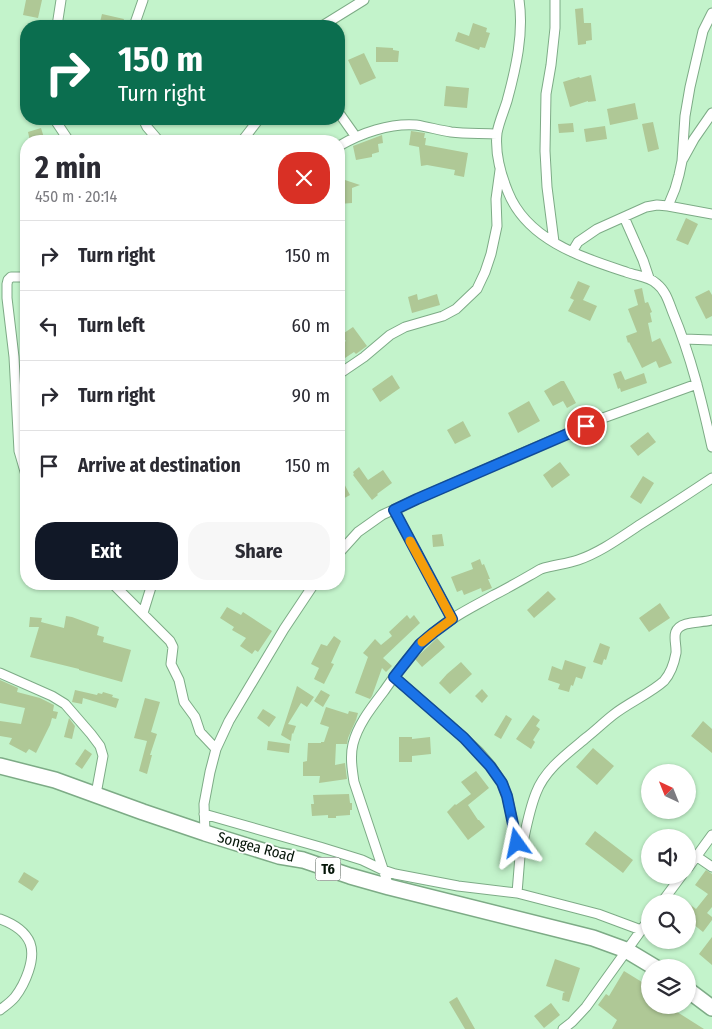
<!DOCTYPE html>
<meta charset="utf-8">
<style>
body{margin:0;font-family:"Fira Sans Condensed",sans-serif;background:#f7f7f7;color:#2b2b33;height:100vh;display:flex;flex-direction:column;font-size:19px;white-space:nowrap}
*{box-sizing:border-box;margin:0}
p{font-size:16px;color:#7c7c81}
.icon{flex:none;width:28px;height:28px;fill:none;stroke:currentColor;stroke-width:2;stroke-linecap:round;stroke-linejoin:round}
.map{position:relative;flex:1;overflow:hidden}
.panel{position:absolute;left:20px;top:135px;width:325px;height:455px;display:flex;flex-direction:column;background:#fff;border-radius:20px;box-shadow:0 1px 4px #0004}
.panel>*{flex:none}
.top-card{position:absolute;left:20px;top:20px;width:325px;height:105px;border-radius:20px;box-shadow:0 1px 4px #0004;background:#0b6e4f;color:#fff;overflow:hidden}
.needle{width:32px;rotate:317deg}
.tools{position:absolute;left:641px;top:764px;display:grid;gap:10px}
.tools a{display:grid;place-items:center;width:55px;height:55px;border-radius:50%;background:#fff;box-shadow:0 1px 4px #0004;font-size:25px}
.pin{position:absolute;display:grid;place-items:center;width:42px;height:42px;color:#fff;margin:-21px;border:2px solid #fff;border-radius:50%;box-shadow:0 1px 5px #0007}
.me{position:absolute;width:55px;margin:-28px;rotate:348deg;stroke-linejoin:round;filter:drop-shadow(0 0 4px #0008)}
.turn{display:flex;align-items:center;gap:18px;height:105px;padding:0 15px;font-size:22px}
.turn .icon{width:65px;height:65px;stroke-width:2.5}
.turn b{display:block;font-size:35px;line-height:42px}
.round{display:grid;place-items:center;flex:none;width:52px;height:52px;border-radius:20px;background:#f7f7f7}
.head{display:flex;align-items:center;justify-content:space-between;height:85px;padding:0 15px}
h1{font-size:30px;font-weight:700;line-height:38px}
.action{display:flex;gap:10px;margin-top:auto;padding:10px 15px}
.action a{flex:1;height:58px;border-radius:20px;background:#111827;color:#fff;font-size:20px;font-weight:700;line-height:58px;text-align:center}
.action a+a{background:#f7f7f7;color:#2b2b33}
ul{padding:0;list-style:none}
li{display:flex;align-items:center;gap:15px;height:70px;padding:0 15px;border-top:1px solid #e1e1e2}
li div{flex:1}
li b{display:block;font-size:19px}
li em{font-style:normal}
.map>svg:first-child{display:block}
.building{fill:#afc896}
.lines{fill:none;stroke-linecap:round;stroke-linejoin:round}
.minor-casing{stroke:#7dab86;stroke-width:11}
.trunk-casing{stroke:#7dab86;stroke-width:18}
.minor{stroke:#fff;stroke-width:9}
.trunk{stroke:#fff;stroke-width:15}
.route-casing{stroke:#114b97;stroke-width:12}
.route{stroke:#1a73e8;stroke-width:9}
.slow{stroke:#f59e0b;stroke-width:9}
.labels{text-anchor:middle;stroke-width:4;stroke-linejoin:round;paint-order:stroke}
.shield{fill:#fff;stroke:#4f5a51;stroke-width:1}
.shield-label{font-size:14px;font-weight:bold;fill:#041407}
.street-label{font-size:15px;fill:#041407;stroke:#fff}
</style>
<div class="map">
<svg width="712" height="1029" viewBox="0 0 712 1029">
<rect width="100%" height="100%" fill="#c3f3cb"/>
<path class="building" d="M26 0H42L38 18 23 15Z
M583 8 584 23H591L592 40 586 41V44L578 45 575 9Z
M102 14 124 19 122 26H99Z
M473 23 487 28 486 32 490 33 485 48 480 47 479 50 455 41 458 32 469 36Z
M376 47 393 48V50L399 51 398 62H376Z
M364 53 376 78 360 85 348 60Z
M591 75 596 101 588 102V101L570 107 563 82 579 77 580 78Z
M446 86 469 88 467 108 444 106Z
M635 103 638 119 610 125 607 109Z
M653 122 659 149 648 152 642 124Z
M573 123 574 132 559 133 558 124Z
M605 126 607 139 586 142 584 129Z
M41 128 45 141H30L28 132Z
M411 131 425 133 424 138H426L425 145 468 153 464 177 454 175 455 170 427 165 421 166 419 147 409 145Z
M382 135 383 143 378 144 379 152 372 154V157L356 160 353 146Z
M339 178 360 185 352 188V203L339 204Z
M686 218 698 224 688 245 676 240Z
M578 281 590 286 583 300 597 306 590 321 568 311 574 300 570 298Z
M642 288 645 303 648 302 652 312 650 313 652 322 648 323 652 342 660 338 672 363 659 368 656 361 642 368 629 342 628 343 626 336 637 332 628 309 638 305 634 290Z
M709 290 712 295V316L706 319 695 297Z
M417 294 418 300 437 294 440 305 412 313 408 297Z
M353 327 367 346 356 354 354 352 345 358 339 349V346L346 341 341 335Z
M621 371 625 380 644 373 647 383 621 392 620 388 618 389 613 374Z
M392 375 400 388 380 402 372 389Z
M561 381H564L576 403 567 408 563 401 553 406 544 391Z
M529 401 540 421 518 433 508 413Z
M463 421 471 436 455 444 447 430Z
M648 432 656 442 638 456 630 446Z
M560 462 570 475 552 488 543 475Z
M359 467 368 480 383 470 392 483 377 494 378 495 372 500 353 475 354 474 353 472Z
M339 474 350 495 339 501Z
M643 476 654 483 641 504 630 497Z
M442 534 444 546 433 547 432 535Z
M480 559 482 565 484 564 490 579H488L492 588 482 592 481 588 464 595 462 590 457 592 451 577 473 569 471 563Z
M548 591 556 599 534 618 527 610Z
M660 603 670 618 649 632 639 618Z
M227 607 241 615 243 612 272 631 258 652 255 650 252 654 240 646 246 638 232 630 234 627 220 618Z
M407 615 410 619 414 615 420 623 383 658 392 666 386 672 382 668 372 696 370 699 355 693 368 657 363 653 375 639 381 645 392 636 389 632Z
M66 616 72 617 99 627 97 635 104 637 103 642 131 650 122 682 79 670V669L30 657 39 627H29L30 617 42 618 41 622 64 628Z
M334 636 341 641 331 663 334 664 324 684 314 679 319 668 311 664 321 644 327 646Z
M437 638 445 647 422 667 415 659Z
M600 643 610 647 606 660 604 659 602 665 593 662Z
M565 660 586 667 582 679 576 677 573 686 571 685 569 692 558 689 560 684 548 680 552 666 562 670Z
M461 662 472 674 450 694 439 683 447 674Z
M0 680 18 688 17 692 40 698 54 705 53 711 58 712 56 719 52 718 50 725 36 753 29 749 26 753 9 744 12 738 0 736V721L21 724 25 708 0 703Z
M297 686 314 697 307 707 301 703 288 724 296 726 293 734 292 733 291 741 281 735Z
M482 689 488 696 482 703 475 696Z
M75 690 97 695 98 693 102 694 103 692 113 695 112 697 119 699 116 708 83 698 82 704 72 702Z
M321 690 330 695 323 707 314 701Z
M145 698 160 702 151 732 157 734 150 755H152L147 774 139 771 147 741 134 738Z
M326 707 348 714 349 711 358 713 356 720 348 738 347 744H336L335 765 345 763 347 779 319 783 320 776H303V762L307 761 308 743H321V742H324L329 727 320 724Z
M263 709 276 717 269 727 257 718Z
M506 715 512 719 501 739 494 735Z
M533 715 540 720 536 726 540 729 533 740 535 742 531 749 516 739Z
M69 718 75 726 72 739 64 737Z
M703 721 712 729V753L691 736Z
M399 737H412V739L430 737 431 754 412 756V762H399Z
M268 741 290 744 289 753 267 750Z
M593 748 614 766 597 785 576 767Z
M85 749 92 754 82 769 75 764Z
M476 771 489 788 468 805 478 820H479L485 827 468 840 447 812 455 804 456 805 471 794 461 782Z
M349 794 350 803H352V810H350V815L336 816V818H328V815L312 816 311 804H314L313 795Z
M595 831 633 860 623 873 585 844Z
M706 870 712 874V907L707 913 712 917V920L703 932 688 920V903L696 909 708 894 695 885Z
M24 872 39 881 32 891 18 882Z
M712 937V965L699 954Z
M656 940H675L669 949Z
M555 959 580 968 569 1002 562 1000 563 993 565 992 546 986Z
M624 971 650 987V1005H670L675 1009 674 1010 704 1029H612L617 1020 598 1005 606 994 609 996Z
M457 997 475 1029H465L449 1002Z
M551 1003 560 1015 544 1028 534 1016Z"/>
<g class="lines">
<defs>
<path id="minor" d="M519 0C524 33 516 68 507 101 504 111 499 122 497 133 495 152 501 175 508 192 527 240 581 257 626 272 636 276 649 276 657 284 666 291 669 303 673 313 691 356 702 402 712 447
M57 26 61 0
M134 26 143 0
M322 26 364 0
M339 113 356 137
M56 119 57 123 69 141
M143 119 147 127 159 141
M242 141 259 119
M339 146C361 133 390 123 416 125 428 127 439 130 451 132 466 134 482 133 497 134
M683 159 694 139 712 113
M668 206 675 189 679 175 682 161 685 116 690 87 703 31 712 13
M624 217 643 260 649 278
M554 242 547 187 545 151 546 94 551 65 555 28V0
M572 252 578 242 597 229 646 207 657 205 668 206 712 214
M26 277H11L8 280 7 284V298L14 357 19 451 26 475
M684 339 712 340
M339 374 364 357 390 335 405 327 443 316 456 309 477 289 485 272 491 254 497 226 496 199 500 170
M394 510 452 619
M339 553 358 532 382 515 417 499 603 418 697 384
M113 584 170 641 173 647 171 664 179 680 184 702 195 717 200 732 216 749
M143 613 152 584
M0 673 52 696 65 704 91 734 100 746 103 756 96 794
M394 677 451 726 479 752 491 766 502 783 507 796 520 856 517 893
M204 814 320 847 362 860 383 870 395 874 458 886 517 893 598 914 641 930
M205 833 204 804 210 772 216 749 229 721 284 629 314 584
M520 856C525 835 528 813 536 793 545 769 568 753 587 737 596 730 604 722 613 715 628 703 651 693 664 681 671 673 674 664 676 653 677 642 669 629 686 624 693 622 704 622 712 620
M696 856 712 867
M688 868 712 835
M389 887 354 782C352 769 350 756 353 744 358 724 372 707 384 691 398 671 413 649 433 633 451 617 473 607 494 595 510 587 525 578 541 569 553 565 566 564 578 560 601 552 621 537 641 524 665 509 688 494 712 478
M662 902 682 875
M0 919C11 923 25 931 30 943 36 959 25 984 15 997 11 1002 5 1006 0 1010
M563 1029 572 1022 586 1007 650 918"/>
<path id="trunk" d="M0 766 55 780 143 812 205 833 279 856 303 860 350 876 389 887 593 938 626 950 656 968
M688 990 712 1008"/>
</defs>
<use href="#minor" class="minor-casing"/>
<use href="#trunk" class="trunk-casing"/>
<use href="#minor" class="minor"/>
<use href="#trunk" class="trunk"/>
</g>
<g class="lines">
<defs>
<path id="route" d="M517 843 507 796 502 783 490 766 464 738 394 677 420 644 433 633 452 619 394 510 417 499 586 426"/>
</defs>
<use href="#route" class="route-casing"/>
<use href="#route" class="route"/>
<path class="slow" d="M410 541 452 619 433 633 422 642"/>
</g>
<g class="labels">
<rect class="shield" x="315.5" y="857.5" width="25" height="23" rx="4"/>
<g class="shield-label">
<text x="328" y="874">T6</text>
</g>
<g class="street-label">
<text transform="translate(256 847) rotate(15)" y="5">Songea Road</text>
</g>
</g>
</svg>
<div class="tools">
<a><svg class="needle" viewBox="-14 -14 28 28"><path d="M0-13l5 13h-10z" fill="#e53935"/><path d="M0 13l5-13h-10z" fill="#7c7c81"/></svg></a>
<a><svg class="icon" aria-label="sound" viewBox="0 0 24 24"><path d="M4 9h4l5-4v14l-5-4H4zM17 9q2 3 0 6"/></svg></a>
<a><svg class="icon" aria-label="search" viewBox="0 0 24 24"><circle cx="10" cy="10" r="6"/><path d="M15 15l6 6"/></svg></a>
<a><svg class="icon" aria-label="layers" viewBox="0 0 24 24"><path d="M12 4l9 5-9 5-9-5zM3 14l9 5 9-5"/></svg></a>
</div>
<div class="pin" style="left:586px;top:426px;background:#d93025"><svg class="icon" aria-label="arrive" viewBox="0 0 24 24"><path d="M6 21V4h12l-3 4 3 4H6"/></svg></div>
<svg class="me" style="left:517px;top:843px" viewBox="-20 -20 40 40"><path d="M0-17L14 15 0 8-14 15z" fill="#1a73e8" stroke="#fff" stroke-width="4"/></svg>
<div class="top-card">
<div class="turn"><svg class="icon" aria-label="right" viewBox="0 0 24 24"><path d="M7 20v-9h11M14 6l5 5-5 5"/></svg><div><b>150 m</b>Turn right</div></div>
</div>
<section class="panel">
<div class="head"><div><h1>2 min</h1><p>450 m · 20:14</p></div><a class="round" style="background:#d93025;color:#fff"><svg class="icon" aria-label="close" viewBox="0 0 24 24"><path d="M6 6l12 12M18 6L6 18"/></svg></a></div>
<ul>
<li><svg class="icon" aria-label="right" viewBox="0 0 24 24"><path d="M7 20v-9h11M14 6l5 5-5 5"/></svg><div><b>Turn right</b></div><em>150 m</em></li>
<li><svg class="icon" aria-label="left" viewBox="0 0 24 24"><path d="M17 20v-9H6M10 6l-5 5 5 5"/></svg><div><b>Turn left</b></div><em>60 m</em></li>
<li><svg class="icon" aria-label="right" viewBox="0 0 24 24"><path d="M7 20v-9h11M14 6l5 5-5 5"/></svg><div><b>Turn right</b></div><em>90 m</em></li>
<li><svg class="icon" aria-label="arrive" viewBox="0 0 24 24"><path d="M6 21V4h12l-3 4 3 4H6"/></svg><div><b>Arrive at destination</b></div><em>150 m</em></li>
</ul>
<div class="action"><a>Exit</a><a>Share</a></div>
</section>
</div>
